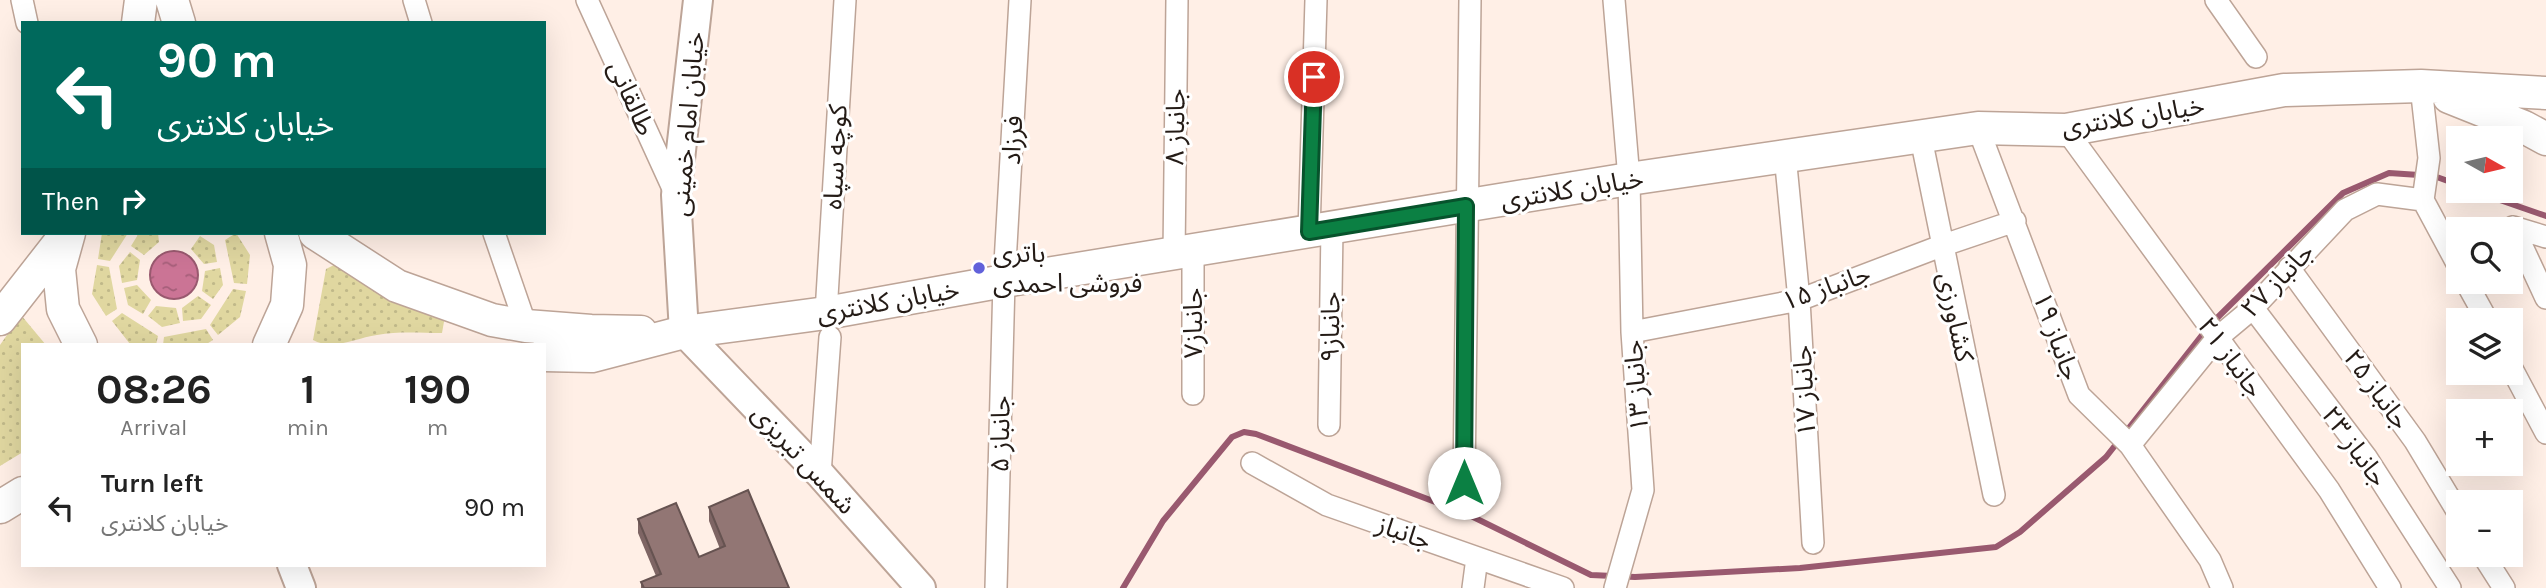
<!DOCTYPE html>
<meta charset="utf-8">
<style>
body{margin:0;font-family:Karla,"Noto Sans Arabic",sans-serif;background:#f6f6f6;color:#222;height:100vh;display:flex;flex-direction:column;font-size:26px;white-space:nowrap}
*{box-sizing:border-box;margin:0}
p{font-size:23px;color:#767676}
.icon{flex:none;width:38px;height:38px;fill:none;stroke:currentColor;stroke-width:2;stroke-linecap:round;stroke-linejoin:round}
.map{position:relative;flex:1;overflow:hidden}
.drawer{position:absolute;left:21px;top:343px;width:525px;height:224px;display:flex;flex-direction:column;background:#fff;border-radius:0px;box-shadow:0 7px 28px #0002}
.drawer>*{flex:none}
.guide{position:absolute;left:21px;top:21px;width:525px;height:214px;border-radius:0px;box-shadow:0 7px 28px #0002;background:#00695c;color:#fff;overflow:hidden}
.needle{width:46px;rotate:98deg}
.fabs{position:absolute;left:2446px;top:126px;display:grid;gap:14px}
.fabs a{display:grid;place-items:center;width:77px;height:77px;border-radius:0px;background:#fff;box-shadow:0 7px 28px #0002;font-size:35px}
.pin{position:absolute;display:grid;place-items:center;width:60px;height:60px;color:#fff;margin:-30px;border:4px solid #fff;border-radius:50%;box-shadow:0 2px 7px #0007}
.me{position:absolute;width:77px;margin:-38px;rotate:0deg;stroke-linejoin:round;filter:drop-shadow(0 0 5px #0008)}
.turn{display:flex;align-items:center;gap:24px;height:147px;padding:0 21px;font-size:32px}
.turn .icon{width:91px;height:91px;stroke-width:2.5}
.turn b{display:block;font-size:49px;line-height:60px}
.then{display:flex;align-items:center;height:66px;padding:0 21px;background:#0003;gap:14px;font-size:26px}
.eta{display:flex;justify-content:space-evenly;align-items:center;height:119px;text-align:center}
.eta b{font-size:42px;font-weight:700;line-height:49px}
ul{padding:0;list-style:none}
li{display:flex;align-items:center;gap:21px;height:91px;padding:0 21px}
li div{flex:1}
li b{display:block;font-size:26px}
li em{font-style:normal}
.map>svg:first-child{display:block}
.grass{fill:url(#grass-dots)}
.water{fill:url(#water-ripples);stroke:#99596f;stroke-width:2}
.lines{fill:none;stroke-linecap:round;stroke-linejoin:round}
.stream{stroke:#99596f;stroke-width:6}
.street-casing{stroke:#bda497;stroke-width:24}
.secondary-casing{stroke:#bda497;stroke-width:32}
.primary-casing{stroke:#bda497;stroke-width:35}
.street{stroke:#fff;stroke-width:21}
.secondary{stroke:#fff;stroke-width:28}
.primary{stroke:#fff;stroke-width:32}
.wall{fill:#7e6564}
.building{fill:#927674;stroke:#665351;stroke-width:2}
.route-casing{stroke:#07532c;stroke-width:18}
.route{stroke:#0b8043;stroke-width:12}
.poi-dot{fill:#6161da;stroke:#fff;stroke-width:2.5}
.labels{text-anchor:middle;stroke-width:6;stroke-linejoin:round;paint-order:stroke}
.street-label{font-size:26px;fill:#241b16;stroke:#fff}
.poi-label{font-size:26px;fill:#241b16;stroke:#fff;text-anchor:start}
</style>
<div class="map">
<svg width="2546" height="588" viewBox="0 0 2546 588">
<defs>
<pattern id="grass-dots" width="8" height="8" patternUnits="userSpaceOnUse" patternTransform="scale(1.75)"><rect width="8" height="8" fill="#e0d7a0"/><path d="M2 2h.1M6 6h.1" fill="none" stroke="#c0b889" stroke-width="1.8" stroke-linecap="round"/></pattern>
<pattern id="water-ripples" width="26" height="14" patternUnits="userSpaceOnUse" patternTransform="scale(1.75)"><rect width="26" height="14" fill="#cb7495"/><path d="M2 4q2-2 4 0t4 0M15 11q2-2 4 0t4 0" fill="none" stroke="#a55e79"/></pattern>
</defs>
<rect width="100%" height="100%" fill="#ffefe6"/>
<path class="grass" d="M102 233H128L110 261 98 259Z
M139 233H158L159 242 144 255 131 246Z
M236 233 250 255 247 284 234 283 225 240Z
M200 236 214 245 217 262 204 264 191 249Z
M130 252 140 260 137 280 122 283 119 266Z
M342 261 445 316 442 333C421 333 398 331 377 335 356 338 332 351 313 340L326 269Z
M97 265 109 267 117 309 106 316 92 294Z
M220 268 223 285 213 299 202 291 205 271Z
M137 285 151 300 143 314 128 305 124 288Z
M233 289 246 291 240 317 218 335 210 325Z
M198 296 211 305 201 319 183 321 182 308Z
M156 306 176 308 180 323 162 327 148 316Z
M122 313 158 336 156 345 130 344 112 321Z
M21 315 46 345H23V452L0 466V345Z
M206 329 213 340 205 345H163L164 337Z"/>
<path class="water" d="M150 275a24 24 0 1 1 48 0a24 24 0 1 1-48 0Z"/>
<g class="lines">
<path class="stream" d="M2474 191 2546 216
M2213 322 2343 193 2389 173 2434 176 2459 185
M1123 588 1163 521 1232 437 1244 432 1256 434 1467 514 1591 575 1635 577 1800 568 1996 547 2020 532 2106 457 2206 330"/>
<defs>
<path id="street" d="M22 0 27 23
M414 0 421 23
M587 0 676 195
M1614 0 1629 179 1632 332 1643 490 1615 588
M2216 0 2256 57
M2421 86 2429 158 2423 200
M1978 128 2079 395 2130 445 2210 560 2222 588
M2066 130 2329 490 2390 588
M1921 138 1994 495
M1785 155 1799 300 1813 543
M2513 227 2546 298
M2513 227 2546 237
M1309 232 1316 0
M494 233 526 326
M1193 252V394
M1174 255 1177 0
M2289 268 2415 441 2459 514
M2466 282 2487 320
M2253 308 2366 457 2450 588
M826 313 845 0
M1632 332 1799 300 1941 246 2015 221
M2511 367 2546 433
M1329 425 1332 228
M2130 445 2217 338 2253 308 2345 210 2377 194 2423 200 2459 267
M1252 463 1327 505 1563 588
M820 474 830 337
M1464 483 1470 0
M2483 555 2504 588
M996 588 1004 281 1020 0
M1473 588 1477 558"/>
<path id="secondary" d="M698 0 676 195 684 332 820 474 921 588
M292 565 301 588"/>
<path id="primary" d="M172 0 179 23
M138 23 141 0
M2449 97 2524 127 2546 139
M69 233 59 269 63 309 81 345
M315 233 397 286 492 320 526 326 591 331 641 332
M0 319 64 237
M269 345 287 305 290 265 281 233
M544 355 592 356 684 332 826 313 1004 281 1629 179 1978 128 2066 130 2284 90 2421 86 2546 93
M0 507 23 493"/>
</defs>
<use href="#street" class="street-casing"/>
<use href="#secondary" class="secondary-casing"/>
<use href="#primary" class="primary-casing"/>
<use href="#street" class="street"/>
<use href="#secondary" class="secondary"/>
<use href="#primary" class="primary"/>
</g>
<path class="wall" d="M709 507 789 588H641V582L656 576 638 533V519L699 557 720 549 709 521Z"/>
<path class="building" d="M748 490 789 588H644L641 582 661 574 638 519 676 503 699 557 725 546 709 507Z"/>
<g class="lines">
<defs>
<path id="route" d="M1314 77 1309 232 1466 206 1464 483"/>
</defs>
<use href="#route" class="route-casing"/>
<use href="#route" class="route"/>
</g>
<circle class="poi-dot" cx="979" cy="268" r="7"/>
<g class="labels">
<g class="street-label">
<text transform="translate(632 98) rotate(66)" y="9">طالقانی</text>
<text transform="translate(2133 116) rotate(-9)" y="9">خیابان کلانتری</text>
<text transform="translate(687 124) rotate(-85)" y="9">خیابان امام خمینی</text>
<text transform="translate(1175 127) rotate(-89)" y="9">جانباز ۸</text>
<text transform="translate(1012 140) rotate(-87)" y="9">فرزاد</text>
<text transform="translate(835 157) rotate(-87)" y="9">کوچه سپاه</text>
<text transform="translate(1572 189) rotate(-9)" y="9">خیابان کلانتری</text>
<text transform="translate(2277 280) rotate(-46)" y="9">جانباز ۲۷</text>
<text transform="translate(1826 287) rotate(-19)" y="9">جانباز ۱۵</text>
<text transform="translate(888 301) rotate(-10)" y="9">خیابان کلانتری</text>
<text transform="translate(1956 317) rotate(78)" y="9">کشاورزی</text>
<text transform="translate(1193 323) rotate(-90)" y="9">جانباز۷</text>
<text transform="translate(1330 327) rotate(-89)" y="9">جانباز۹</text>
<text transform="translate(2057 336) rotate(70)" y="9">جانباز ۱۹</text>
<text transform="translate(2231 357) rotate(54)" y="9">جانباز ۲۱</text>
<text transform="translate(1636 386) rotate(-94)" y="9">جانباز ۱۳</text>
<text transform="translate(2377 389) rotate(54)" y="9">جانباز ۲۵</text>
<text transform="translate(1804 391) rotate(-93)" y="9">جانباز ۱۷</text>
<text transform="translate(1000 434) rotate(-89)" y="9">جانباز ۵</text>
<text transform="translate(2355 446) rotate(54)" y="9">جانباز ۲۳</text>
<text transform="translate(804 459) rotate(47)" y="9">شمس تبریزی</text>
<text transform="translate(1404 532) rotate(20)" y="9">جانباز</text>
</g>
<g class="poi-label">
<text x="993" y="262">باتری<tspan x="993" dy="30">فروشی احمدی</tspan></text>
</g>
</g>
</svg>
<div class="fabs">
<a><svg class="needle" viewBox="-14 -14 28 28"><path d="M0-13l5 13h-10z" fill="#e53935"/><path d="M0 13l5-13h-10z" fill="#767676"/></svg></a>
<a><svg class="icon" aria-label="search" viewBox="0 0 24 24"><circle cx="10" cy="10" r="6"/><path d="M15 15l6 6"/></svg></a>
<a><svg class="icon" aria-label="layers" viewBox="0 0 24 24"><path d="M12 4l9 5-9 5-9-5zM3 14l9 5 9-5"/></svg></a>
<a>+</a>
<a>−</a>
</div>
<div class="pin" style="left:1314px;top:77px;background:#d93025"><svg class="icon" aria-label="arrive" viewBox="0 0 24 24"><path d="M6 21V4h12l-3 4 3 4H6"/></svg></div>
<svg class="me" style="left:1464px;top:483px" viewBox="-20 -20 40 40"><circle r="19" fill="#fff"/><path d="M0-13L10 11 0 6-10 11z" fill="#0b8043"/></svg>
<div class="guide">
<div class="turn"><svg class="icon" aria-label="left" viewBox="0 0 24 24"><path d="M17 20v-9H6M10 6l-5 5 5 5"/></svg><div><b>90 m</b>خیابان کلانتری</div></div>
<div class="then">Then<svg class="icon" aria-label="right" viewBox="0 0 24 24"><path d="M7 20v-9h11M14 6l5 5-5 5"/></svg></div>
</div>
<section class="drawer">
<div class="eta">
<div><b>08:26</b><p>Arrival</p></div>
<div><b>1</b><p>min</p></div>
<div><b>190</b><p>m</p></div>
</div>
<ul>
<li><svg class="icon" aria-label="left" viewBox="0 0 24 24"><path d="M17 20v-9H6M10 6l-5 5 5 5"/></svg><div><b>Turn left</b><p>خیابان کلانتری</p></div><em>90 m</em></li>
</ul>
</section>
</div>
